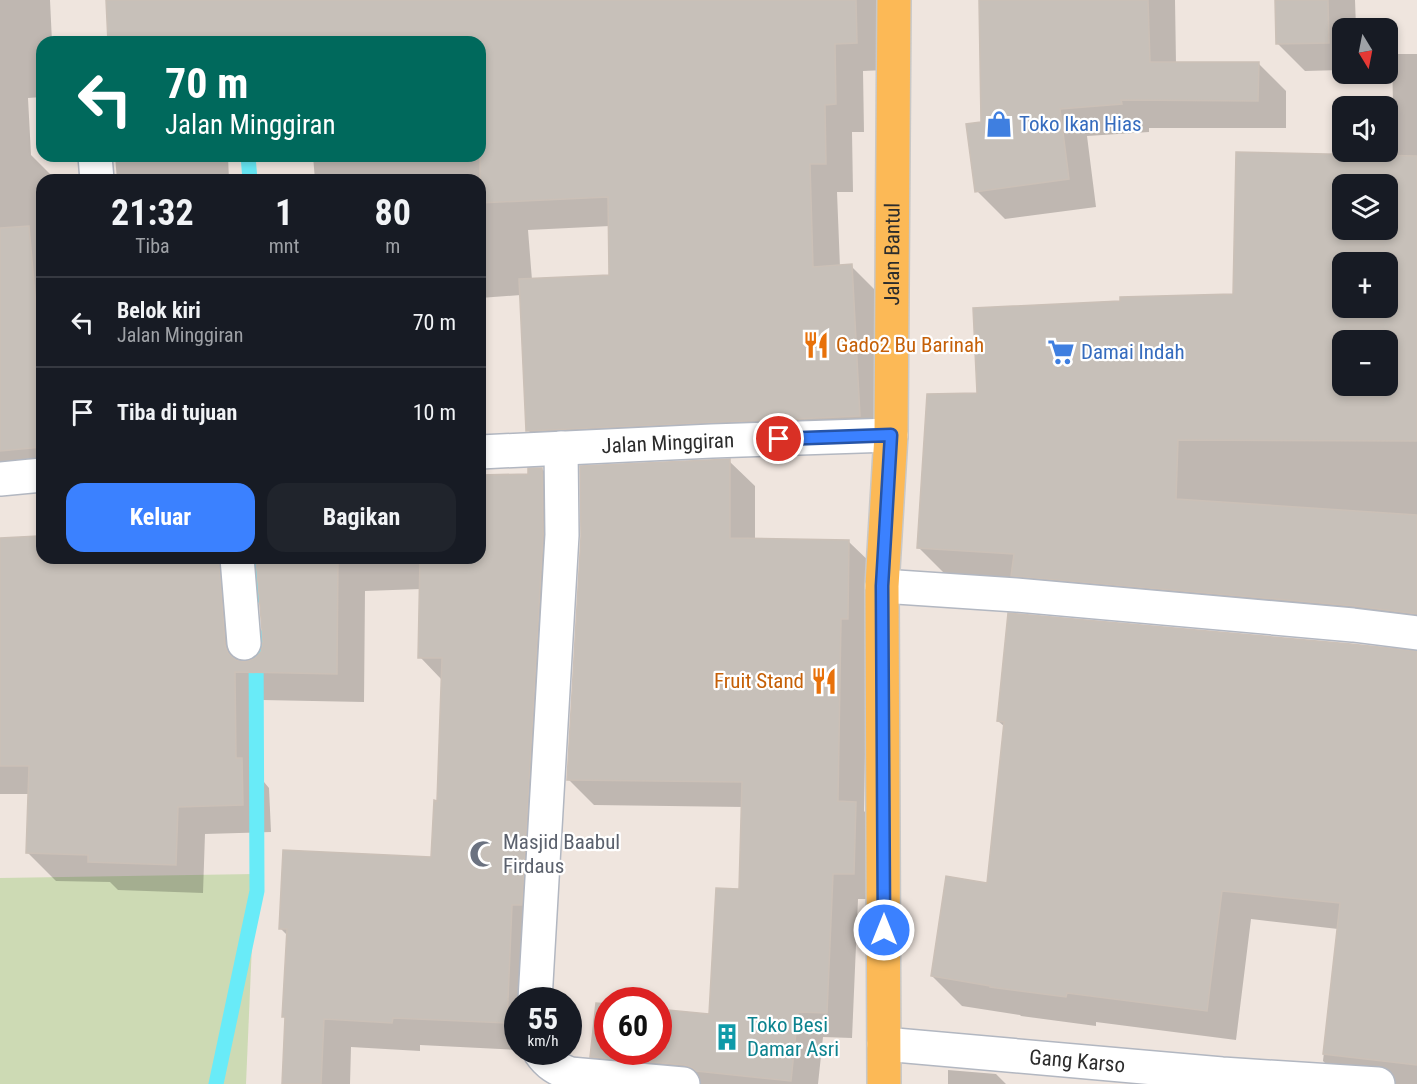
<!DOCTYPE html>
<html lang="id">
<meta charset="utf-8">
<style>
body{margin:0;font-family:"Roboto Condensed",sans-serif;background:#20242c;color:#f1f3f6;height:100vh;display:flex;flex-direction:column;font-size:22px;white-space:nowrap}
*{box-sizing:border-box;margin:0}
p{font-size:20px;color:#9ea1a6}
.icon{flex:none;width:33px;height:33px;fill:none;stroke:currentColor;stroke-width:2;stroke-linecap:round;stroke-linejoin:round}
.map{position:relative;flex:1;overflow:hidden}
.side{position:absolute;left:36px;top:174px;width:450px;height:390px;display:flex;flex-direction:column;background:#171b24;border-radius:18px;box-shadow:0 3px 9px #0003}
.side>*{flex:none}
.banner{position:absolute;left:36px;top:36px;width:450px;height:126px;border-radius:18px;box-shadow:0 3px 9px #0003;background:#00695c;color:#fff;overflow:hidden}
.needle{width:39px;rotate:170deg}
.tools{position:absolute;left:1332px;top:18px;display:grid;gap:12px}
.tools a{display:grid;place-items:center;width:66px;height:66px;border-radius:12px;background:#171b24;box-shadow:0 3px 9px #0003;font-size:30px}
.speed{position:absolute;left:504px;top:987px;display:flex;gap:12px;font-size:30px;font-weight:700;text-align:center}
.speed>*{display:grid;place-content:center;width:78px;height:78px;border-radius:50%;background:#171b24;box-shadow:0 3px 9px #0003;line-height:1}
.speed small{font-size:15px;font-weight:400}
.speed .limit{border:9px solid #d22;background:#fff;color:#111}
.pin{position:absolute;display:grid;place-items:center;width:51px;height:51px;color:#fff;margin:-26px;border:3px solid #fff;border-radius:50%;box-shadow:0 2px 6px #0007}
.me{position:absolute;width:66px;margin:-33px;rotate:0deg;stroke-linejoin:round;filter:drop-shadow(0 0 4px #0008)}
.turn{display:flex;align-items:center;gap:21px;height:126px;padding:0 30px;font-size:27px}
.turn .icon{width:78px;height:78px;stroke-width:2.5}
.turn b{display:block;font-size:42px;line-height:51px}
.eta{display:flex;justify-content:space-evenly;align-items:center;height:102px;text-align:center}
.eta b{font-size:36px;font-weight:700;line-height:42px}
.cta{display:flex;gap:12px;margin-top:auto;padding:12px 30px}
.cta a{flex:1;height:69px;border-radius:18px;background:#3b81ff;color:#fff;font-size:24px;font-weight:700;line-height:69px;text-align:center}
.cta a+a{background:#20242c;color:#f1f3f6}
ul{padding:0;list-style:none}
li{display:flex;align-items:center;gap:18px;height:90px;padding:0 30px;border-top:2px solid #363941}
li div{flex:1}
li b{display:block;font-size:22px}
li em{font-style:normal}
.map>svg:first-child{display:block}
.cemetery{fill:#cddab4}
.shadow{fill:#0003;fill-rule:evenodd}
.lines{fill:none;stroke-linecap:round;stroke-linejoin:round}
.stream{stroke:#69ebf8;stroke-width:15}
.building{fill:#c7c0b9;stroke:#cbc0b7;stroke-width:1.5;fill-rule:evenodd}
.minor-casing{stroke:#b2b7c1;stroke-width:36}
.major-casing{stroke:#c8c8c8;stroke-width:36}
.minor{stroke:#fff;stroke-width:33}
.major{stroke:#fcb956;stroke-width:33}
.route-casing{stroke:#2654a6;stroke-width:15}
.route{stroke:#3b81ff;stroke-width:10}
.labels{text-anchor:middle;stroke-width:4.5;stroke-linejoin:round;paint-order:stroke}
.shop-label{font-size:21px;fill:#366cbe;stroke:#fff;text-anchor:start}
.street-label{font-size:21px;fill:#2c2c2c;stroke:#fff}
.food-label{font-size:21px;fill:#c56008;stroke:#fff;text-anchor:start}
.worship-label{font-size:21px;fill:#5b616d;stroke:#fff;text-anchor:start}
.culture-label{font-size:21px;fill:#0d838f;stroke:#fff;text-anchor:start}
</style>
<div class="map">
<svg width="1417" height="1084" viewBox="0 0 1417 1084">
<rect width="100%" height="100%" fill="#efe5de"/>
<path class="cemetery" d="M255 874 246 1084H0V878Z"/>
<path class="shadow" d="M0 0H50L52 42H42V97L28 98 31 155 52 176V180H42V480L0 484Z
M107 0H882L885 70 863 71 864 132H852L853 192H837L840 267 851 266 879 294 888 443 556 459 528 430 521 295 480 298V180H315L313 156H480V42H110ZM610 226 611 276 532 280 528 230Z
M981 0H1175L1176 64 1258 63 1286 91V128H1149V132L1087 136 1096 207 1005 219 977 191 983 124Z
M1276 0H1355L1356 28H1342V70L1305 71 1277 43Z
M1392 54H1417V639L948 577 919 548 978 394 1234 295 1238 154 1394 157ZM1342 184H1388V230H1342ZM1342 262H1388V308H1342ZM1342 340H1388V386H1342Z
M115 156H228L229 180H117Z
M729 461 755 486V540L849 542 875 567 867 644 864 811 881 829 879 899H858L852 1038 823 1037 818 1084H637L617 1082 591 1056 608 1052H658L710 1016 741 890 743 807 594 805 568 779Z
M542 469 570 497 537 1000H518V1050L420 1045V1051L351 1047 350 1084H284L286 1019 283 1016 288 936 280 928 433 858 438 802 442 680 420 657 421 589 365 591 364 702 262 700 264 782 269 788 271 832 205 834 203 893 118 890 110 882 56 881 28 853 29 794H0V539L42 538V558H480V476H530ZM258 569 264 642 262 652 252 661 246 588 254 571Z
M1417 653V1084H1346L1323 1061 1338 929 1251 919 1236 1040 1096 1022V1026L1021 1016 1020 1015 962 1006 932 976 988 884 1005 727 998 721Z
M948 1070 996 1074 1006 1084H948Z"/>
<g class="lines">
<path class="stream" d="M248 156 250 180
M255 558V596
M216 1084 257 891 256 635"/>
</g>
<path class="building" d="M106 0H856L857 43 835 44 836 104 825 105 826 164H810L813 267 852 264 860 416 526 431 519 279 609 275 608 197 480 203V42H108Z
M979 0H1148L1150 62H1259L1258 101 1121 100 1122 104 1060 109 1069 179 975 192 966 124 981 122Z
M1275 0H1328L1329 43 1276 44Z
M1236 152 1417 156V441L1178 440 1176 499 1417 515V614L1355 606 1011 576 1014 554 917 548 927 394 977 393 973 308 1120 301V297L1233 294ZM1342 184H1388V230H1342ZM1342 262H1388V308H1342ZM1342 340H1388V386H1342Z
M29 226 42 374V447L0 451V228Z
M730 459V538L849 540 848 619H841L838 801 856 802 854 874H833L827 1013 798 1012 791 1081 696 1071 693 1068 685 1065 590 1057 596 1003 608 1004V1052H658V1009L709 1014 716 888 739 889 742 782 567 780 581 536 580 466Z
M528 468H542L543 535 522 905H512L507 1023 393 1018 392 1023 324 1019 321 1084H282L285 1017H282L287 929H279L283 850 431 857 434 800 437 801 442 658H418L420 558H480V475L528 474Z
M38 536V558H219L225 645 228 653 236 660 245 662 255 658 261 652 263 642 256 558H338L337 674 235 672 236 758H242L243 805 178 807 176 865 88 862V855L26 853 29 766H0V538Z
M1008 613 1351 644 1417 651V1065L1323 1054 1340 903 1222 891 1207 1011 1067 993 1066 997 990 987V986L931 976 946 876 987 883 1004 722 997 721Z"/>
<g class="lines">
<defs>
<g id="minor">
<path d="M95 156 97 180"/>
<path id="s1" d="M480 452 712 441 891 435"/>
<path d="M0 479 42 475"/>
<path d="M237 558 244 643"/>
<path d="M882 586 1016 595 1353 625 1417 633"/>
<path d="M535 1000 562 535 561 448"/>
<path id="s2" d="M884 1044 1222 1074 1378 1084"/>
<path d="M540 1052C548 1064 557 1069 570 1074L683 1084"/>
</g>
<g id="major">
<path id="s3" d="M884 1084 882 586 891 435 894 0"/>
</g>
</defs>
<use href="#minor" class="minor-casing"/>
<use href="#major" class="major-casing"/>
<use href="#minor" class="minor"/>
<use href="#major" class="major"/>
</g>
<g class="lines">
<defs>
<path id="route" d="M779 439 891 435 882 586 884 930"/>
</defs>
<use href="#route" class="route-casing"/>
<use href="#route" class="route"/>
</g>
<defs>
<symbol id="shop-bare" viewBox="-9 -9 18 18"><path d="M-5-2.5h2.3a2.7 3.5 0 0 1 5.4 0H5L5.5 6h-11ZM-1.5-2.5h3a1.5 2.3 0 0 0-3 0Z" fill="#3f7fe0" stroke="#fff" stroke-width="2.5" paint-order="stroke"/></symbol>
<symbol id="restaurant-bare" viewBox="-9 -9 18 18"><path d="M-5-6h1v4h1v-4h1v4h1v-4h1v5L-1.5 .5V6h-2V.5L-5-1ZM5-6V6H3V1.5H1.5Q1.5-4 5-6Z" fill="#e8710a" stroke="#fff" stroke-width="2.5" paint-order="stroke"/></symbol>
<symbol id="supermarket-bare" viewBox="-9 -9 18 18"><path d="M-6-5.5h2.5l.6 2H6L4.5 2H-2.5L-4.4-4H-6ZM-1.5 3.2a1.3 1.3 0 1 0 .1 0ZM3 3.2a1.3 1.3 0 1 0 .1 0Z" fill="#3f7fe0" stroke="#fff" stroke-width="2.5" paint-order="stroke"/></symbol>
<symbol id="mosque-bare" viewBox="-9 -9 18 18"><path d="M3.5-4.9A6 6 0 1 0 3.5 4.9A5 5 0 1 1 3.5-4.9Z" fill="#6b7280" stroke="#fff" stroke-width="2.5" paint-order="stroke"/></symbol>
<symbol id="building-bare" viewBox="-9 -9 18 18"><path d="M-4-6H4V6H1V3H-1V6H-4ZM-2.5-4.3h1.7v1.8h-1.7ZM.8-4.3h1.7v1.8H.8ZM-2.5-1h1.7V.8h-1.7ZM.8-1h1.7V.8H.8Z" fill="#0f9aa8" stroke="#fff" stroke-width="2.5" paint-order="stroke"/></symbol>
</defs>
<g fill-rule="evenodd">
<use href="#shop-bare" x="980" y="105" width="38" height="38"/>
<use href="#restaurant-bare" x="797" y="326" width="38" height="38"/>
<use href="#supermarket-bare" x="1042" y="333" width="38" height="38"/>
<use href="#restaurant-bare" x="805" y="662" width="38" height="38"/>
<use href="#mosque-bare" x="464" y="835" width="38" height="38"/>
<use href="#building-bare" x="708" y="1018" width="38" height="38"/>
</g>
<g class="labels">
<g class="shop-label">
<text x="1019" y="131">Toko Ikan Hias</text>
<text x="1081" y="359">Damai Indah</text>
</g>
<g class="street-label">
<text dy="7" stroke="none"><textPath href="#s3" startOffset="830">Jalan Bantul</textPath></text>
<text dy="7" stroke="none"><textPath href="#s1" startOffset="188">Jalan Minggiran</textPath></text>
<text dy="7" stroke="none"><textPath href="#s2" startOffset="194">Gang Karso</textPath></text>
</g>
<g class="food-label">
<text x="836" y="352">Gado2 Bu Barinah</text>
<text x="804" y="688" text-anchor="end">Fruit Stand</text>
</g>
<g class="worship-label">
<text x="503" y="849">Masjid Baabul<tspan x="503" dy="24">Firdaus</tspan></text>
</g>
<g class="culture-label">
<text x="747" y="1032">Toko Besi<tspan x="747" dy="24">Damar Asri</tspan></text>
</g>
</g>
</svg>
<div class="tools">
<a><svg class="needle" viewBox="-14 -14 28 28"><path d="M0-13l5 13h-10z" fill="#e53935"/><path d="M0 13l5-13h-10z" fill="#9ea1a6"/></svg></a>
<a><svg class="icon" aria-label="sound" viewBox="0 0 24 24"><path d="M4 9h4l5-4v14l-5-4H4zM17 9q2 3 0 6"/></svg></a>
<a><svg class="icon" aria-label="layers" viewBox="0 0 24 24"><path d="M12 4l9 5-9 5-9-5zM3 14l9 5 9-5"/></svg></a>
<a>+</a>
<a>−</a>
</div>
<div class="speed"><div>55<small>km/h</small></div><div class="limit">60</div></div>
<div class="pin" style="left:779px;top:439px;background:#d93025"><svg class="icon" aria-label="arrive" viewBox="0 0 24 24"><path d="M6 21V4h12l-3 4 3 4H6"/></svg></div>
<svg class="me" style="left:884px;top:930px" viewBox="-20 -20 40 40"><circle r="17" fill="#3b81ff" stroke="#fff" stroke-width="3"/><path d="M0-11L8 9 0 5-8 9z" fill="#fff"/></svg>
<div class="banner">
<div class="turn"><svg class="icon" aria-label="left" viewBox="0 0 24 24"><path d="M17 20v-9H6M10 6l-5 5 5 5"/></svg><div><b>70 m</b>Jalan Minggiran</div></div>
</div>
<section class="side">
<div class="eta">
<div><b>21:32</b><p>Tiba</p></div>
<div><b>1</b><p>mnt</p></div>
<div><b>80</b><p>m</p></div>
</div>
<ul>
<li><svg class="icon" aria-label="left" viewBox="0 0 24 24"><path d="M17 20v-9H6M10 6l-5 5 5 5"/></svg><div><b>Belok kiri</b><p>Jalan Minggiran</p></div><em>70 m</em></li>
<li><svg class="icon" aria-label="arrive" viewBox="0 0 24 24"><path d="M6 21V4h12l-3 4 3 4H6"/></svg><div><b>Tiba di tujuan</b></div><em>10 m</em></li>
</ul>
<div class="cta"><a>Keluar</a><a>Bagikan</a></div>
</section>
</div>
